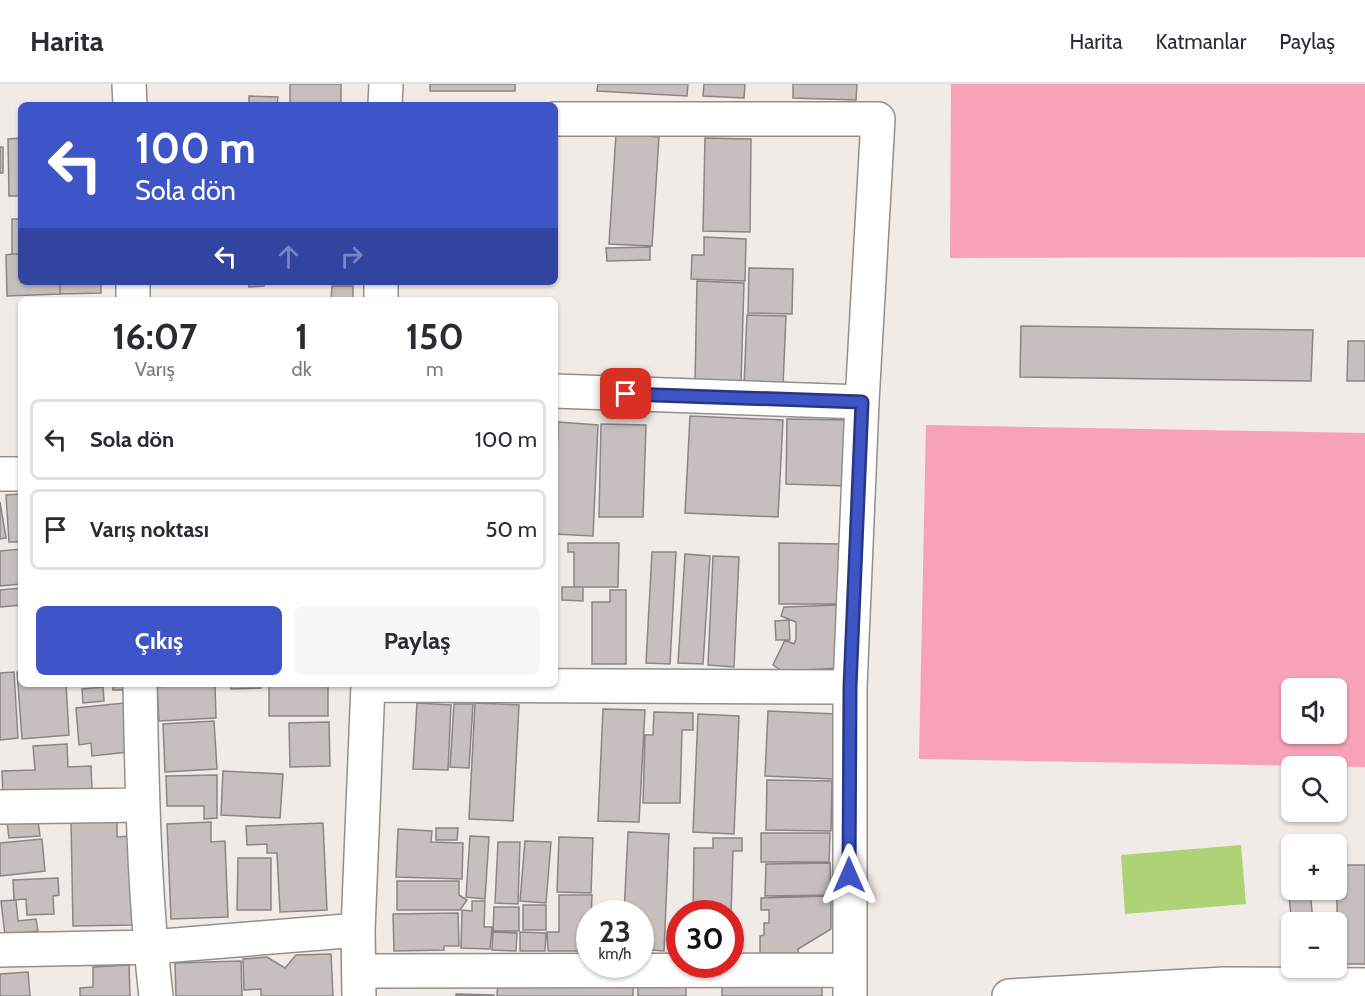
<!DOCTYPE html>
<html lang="tr">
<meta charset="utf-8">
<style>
body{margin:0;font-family:Cabin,sans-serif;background:#f7f7f7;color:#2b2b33;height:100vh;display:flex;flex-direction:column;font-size:22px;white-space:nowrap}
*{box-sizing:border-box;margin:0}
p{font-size:20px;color:#7c7c81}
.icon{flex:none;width:33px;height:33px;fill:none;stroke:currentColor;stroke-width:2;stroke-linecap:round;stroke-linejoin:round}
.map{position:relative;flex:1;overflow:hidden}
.sheet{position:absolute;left:18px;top:213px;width:540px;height:390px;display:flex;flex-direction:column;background:#fff;border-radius:9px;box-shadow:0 2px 4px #0004}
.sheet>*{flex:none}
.hud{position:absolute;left:18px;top:18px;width:540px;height:183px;border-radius:9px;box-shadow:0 2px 4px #0004;background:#3e55c8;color:#fff;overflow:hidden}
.fabs{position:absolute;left:1281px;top:594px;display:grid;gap:12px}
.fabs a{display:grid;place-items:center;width:66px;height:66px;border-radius:9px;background:#fff;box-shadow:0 2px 4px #0004;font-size:30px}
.speed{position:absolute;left:576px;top:816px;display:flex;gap:12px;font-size:30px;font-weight:700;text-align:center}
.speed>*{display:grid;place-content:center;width:78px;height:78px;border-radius:50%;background:#fff;box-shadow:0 2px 4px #0004;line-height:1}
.speed small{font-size:15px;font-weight:400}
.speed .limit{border:9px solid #d22;background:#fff;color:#111}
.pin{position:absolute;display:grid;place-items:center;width:51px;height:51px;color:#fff;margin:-26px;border-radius:12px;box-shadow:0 3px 9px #0006}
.me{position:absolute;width:66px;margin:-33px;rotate:0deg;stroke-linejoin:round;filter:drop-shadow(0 0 4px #0008)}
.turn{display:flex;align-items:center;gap:21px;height:126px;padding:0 18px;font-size:27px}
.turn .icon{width:78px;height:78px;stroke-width:2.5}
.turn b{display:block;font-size:42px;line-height:51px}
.lanes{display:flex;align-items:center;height:57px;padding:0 18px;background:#0003;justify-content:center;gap:30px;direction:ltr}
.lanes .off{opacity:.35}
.eta{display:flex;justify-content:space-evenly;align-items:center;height:102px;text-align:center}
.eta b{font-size:36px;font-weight:700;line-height:42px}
.primary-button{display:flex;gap:12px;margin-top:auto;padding:12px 18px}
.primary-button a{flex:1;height:69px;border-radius:9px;background:#3e55c8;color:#fff;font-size:24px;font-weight:700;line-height:69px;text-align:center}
.primary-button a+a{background:#f7f7f7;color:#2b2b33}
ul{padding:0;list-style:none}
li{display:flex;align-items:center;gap:18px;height:81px;margin:0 12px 9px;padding:0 6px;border:3px solid #e1e1e2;border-radius:9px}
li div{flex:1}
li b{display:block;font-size:22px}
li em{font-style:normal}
header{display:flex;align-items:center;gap:36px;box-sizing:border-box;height:84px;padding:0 30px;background:#fff;border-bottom:2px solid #e1e1e2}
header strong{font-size:28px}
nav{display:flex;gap:33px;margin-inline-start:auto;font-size:21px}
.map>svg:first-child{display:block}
.green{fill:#f7a2b8;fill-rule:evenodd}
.water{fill:#aed377}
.building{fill:#c6bfbe;stroke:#8b8584;stroke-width:1.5}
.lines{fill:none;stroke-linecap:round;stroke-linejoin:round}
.minor-casing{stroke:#948f8b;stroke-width:36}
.minor{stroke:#fff;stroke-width:33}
.route-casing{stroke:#283782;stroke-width:15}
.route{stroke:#3e55c8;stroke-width:10}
</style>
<header>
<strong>Harita</strong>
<nav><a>Harita</a><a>Katmanlar</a><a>Paylaş</a></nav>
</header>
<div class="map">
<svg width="1365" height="912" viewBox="0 0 1365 912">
<rect width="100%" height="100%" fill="#f0ebe7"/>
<path class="green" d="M951 0H1365V173L950 174Z
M926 341 1365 349V683L919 675ZM1292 604H1336V650H1292Z"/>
<path class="water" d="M1241 761 1246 820 1125 830 1121 771Z"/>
<path class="building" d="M290 0H341V21H290Z
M430 0H515V7H430Z
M598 0H688L687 12 597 7Z
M704 0H745L744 14 703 12Z
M793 0H857L856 16 793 14Z
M249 12 278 13 277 21H249Z
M616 50 659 53 652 162 609 160Z
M21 54V112H9L8 55Z
M705 54 751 55 750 148 703 147Z
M0 63H3V89H0Z
M12 135H21V170H12Z
M704 153 746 155 745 197 691 195 692 171H704Z
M650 163V176L607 177 606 164Z
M12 170H21V198H60V210L7 212 6 171Z
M749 184 793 185 792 230 748 229Z
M697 197 744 199 741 299 695 298Z
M60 198H101V209L60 210Z
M249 198H264V202L249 203Z
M332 202H353V216H331Z
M747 231 786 232 783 302 744 301Z
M1021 242 1313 246 1311 297 1020 293Z
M1348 257H1365V297H1347Z
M690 332 783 336 778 433 685 429Z
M19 334H21V372H20Z
M787 335 848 336 847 402 786 400Z
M558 338 598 341 593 452 555 450Z
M601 340 646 341 643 433H599Z
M21 410V458H9L6 411Z
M0 418 6 454 0 455Z
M568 459H619L618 503H574V468H568Z
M779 459 841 460V520H779Z
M21 465V500L0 502V467Z
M652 468H676L670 580 646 579Z
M685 470 710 472 703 580 678 579Z
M713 472 739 473 734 583 708 581Z
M562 503H583V517L562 516Z
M21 504V521L0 523V506Z
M610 506H626V580H592V518H610Z
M841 521 840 584 782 587 773 581 785 556 794 560 796 555V538L781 532 784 523Z
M789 536 790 556H776L775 537Z
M21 587V600H66L69 651 22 655 17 588Z
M14 588 18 654 0 656V589Z
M113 600H127V606H113Z
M165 600H215L216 634 159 637 157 603 165 602Z
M231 600H261V604L231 605Z
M269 600H328V632H269Z
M103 603 104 617 83 619 82 605Z
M124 619 128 668 92 672 91 659 79 661 76 624Z
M417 619 451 621 448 686 413 685Z
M475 619 519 621 513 737 469 735Z
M454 620H473L469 684 450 683Z
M603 625 645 626 639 738 598 737Z
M768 627 837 630 833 695 765 692Z
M654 628 693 629V646H682L680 719H643L645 651H653Z
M698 630 739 632 734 750 693 748Z
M214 637 217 685 165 688 163 640Z
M329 638 330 682 290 683 289 639Z
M67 660 68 683 91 682 92 707 3 712 2 687 35 686 33 662Z
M223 687 283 690 280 734 221 731Z
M217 691V734L204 735V722H167L166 692Z
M767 696 832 697 831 747 766 746Z
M38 736 40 752 9 754 7 738Z
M117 736V753L131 752 133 841 73 842 71 737Z
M211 738V758L225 757 228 833 171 835 167 740Z
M323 739 327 826 280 828 277 769H267V760L247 761 246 742Z
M436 744H458L457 756H436Z
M398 745 432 747 431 758 463 759 462 795 396 793Z
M628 748 669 750 664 867 640 865V830H624Z
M761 749H830L829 778H761Z
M470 752 489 753 485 815 466 813Z
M559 753 593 754 591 809 557 808Z
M713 754H742V767H733L730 864V830H693L694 764H713Z
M42 755 45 787 0 792V759Z
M525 757 551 758 546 819 520 817Z
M498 758H520L518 820 495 819Z
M238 774H271V826H237Z
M830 779 831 811 765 812 766 780Z
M1286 780H1292V806H1310L1313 838H1292V843Z
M1337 781H1365V880H1337Z
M58 794 59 811 53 812 54 830 27 831 26 815 14 816 13 796Z
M397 797H459V811L467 816 460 826H397Z
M559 811H592L590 867H548L547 848H559Z
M831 812V845L798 865V871L760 872V852L764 851V839H769V826H761V814Z
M16 816 18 837 36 835 38 847 5 851 1 817Z
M472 817H485L484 843H492L490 865 461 864 462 826 472 827Z
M523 821H546V846H523Z
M494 823H519V847H493Z
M458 829 459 862H444V866L394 867 393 830Z
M493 848 517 849 516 867 492 866Z
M520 848 546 849 545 867H520Z
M331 870 333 912H261V905L244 906 243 875 267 873 285 884 296 871Z
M241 877 242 912H176L175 879Z
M129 881 130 912H80V904L93 903V883Z
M28 888 30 912H0V890Z
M498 897H633V912H497Z
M638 898 686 899V912H638Z
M722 898H822V912H722Z
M456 910 494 911V912H456Z"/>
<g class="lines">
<defs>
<path id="minor" d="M129 0 130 21
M385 21 386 0
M555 35H878L862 318 850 603V912
M133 198V216
M381 216V198
M555 307 862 318
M0 390H21
M140 600C142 704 144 808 156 912
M368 601 850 603
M0 723 143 721
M0 866 151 863 358 846
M361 887 849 886
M359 912 358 846 368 600
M1009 912 1224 900 1365 901"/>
</defs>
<use href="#minor" class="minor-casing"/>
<use href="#minor" class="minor"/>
</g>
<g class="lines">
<defs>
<path id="route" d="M626 310 862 318 850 603 849 791"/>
</defs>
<use href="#route" class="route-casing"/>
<use href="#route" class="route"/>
</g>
</svg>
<div class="fabs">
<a><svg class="icon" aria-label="sound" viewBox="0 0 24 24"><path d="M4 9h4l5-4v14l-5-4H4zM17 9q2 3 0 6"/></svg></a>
<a><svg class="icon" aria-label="search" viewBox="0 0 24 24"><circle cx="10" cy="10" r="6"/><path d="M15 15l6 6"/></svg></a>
<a>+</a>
<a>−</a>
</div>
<div class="speed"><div>23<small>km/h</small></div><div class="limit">30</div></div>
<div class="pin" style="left:626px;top:310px;background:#d93025"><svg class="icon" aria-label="arrive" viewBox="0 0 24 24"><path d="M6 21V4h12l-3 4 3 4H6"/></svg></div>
<svg class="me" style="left:849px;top:791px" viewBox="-20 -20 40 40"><path d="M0-17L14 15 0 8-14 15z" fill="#3e55c8" stroke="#fff" stroke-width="4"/></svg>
<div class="hud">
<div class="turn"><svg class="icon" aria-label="left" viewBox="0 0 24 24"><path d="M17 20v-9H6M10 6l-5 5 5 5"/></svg><div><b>100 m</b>Sola dön</div></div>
<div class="lanes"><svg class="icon" aria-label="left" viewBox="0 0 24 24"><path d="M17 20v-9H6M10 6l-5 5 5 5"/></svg><svg class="icon off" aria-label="ahead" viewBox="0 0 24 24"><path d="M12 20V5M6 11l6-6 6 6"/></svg><svg class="icon off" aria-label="right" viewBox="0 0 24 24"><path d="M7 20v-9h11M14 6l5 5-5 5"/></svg></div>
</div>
<section class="sheet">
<div class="eta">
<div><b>16:07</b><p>Varış</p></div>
<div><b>1</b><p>dk</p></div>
<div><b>150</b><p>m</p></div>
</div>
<ul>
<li><svg class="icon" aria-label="left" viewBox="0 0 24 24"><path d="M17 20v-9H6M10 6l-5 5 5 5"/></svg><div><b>Sola dön</b></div><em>100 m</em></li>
<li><svg class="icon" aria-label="arrive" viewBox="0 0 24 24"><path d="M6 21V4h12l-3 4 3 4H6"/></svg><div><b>Varış noktası</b></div><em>50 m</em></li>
</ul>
<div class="primary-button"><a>Çıkış</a><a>Paylaş</a></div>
</section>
</div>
